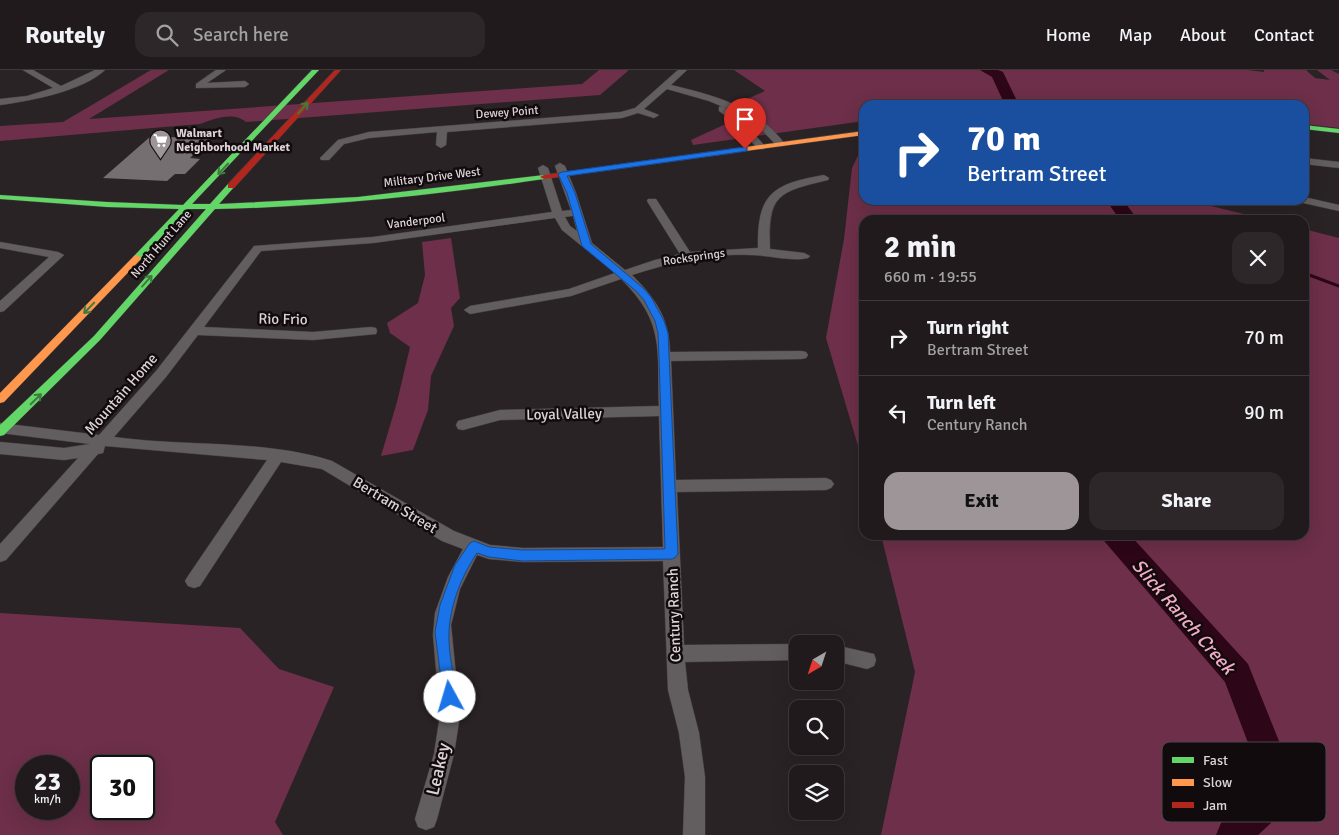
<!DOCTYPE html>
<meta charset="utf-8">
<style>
body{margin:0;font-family:Signika,sans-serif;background:#2d2729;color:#f1f3f6;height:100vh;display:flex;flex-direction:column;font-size:19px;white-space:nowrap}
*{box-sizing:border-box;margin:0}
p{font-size:16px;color:#a2a1a3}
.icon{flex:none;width:28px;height:28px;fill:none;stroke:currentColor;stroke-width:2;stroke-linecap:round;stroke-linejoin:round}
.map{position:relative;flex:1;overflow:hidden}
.sheet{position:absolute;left:859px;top:145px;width:450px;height:325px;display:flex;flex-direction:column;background:#201a1c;border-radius:15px;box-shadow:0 5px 20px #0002,0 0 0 1px #3d383b}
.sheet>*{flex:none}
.banner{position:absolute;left:859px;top:30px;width:450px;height:105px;border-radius:15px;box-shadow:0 5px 20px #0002,0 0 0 1px #3d383b;background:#1a4fa0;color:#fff;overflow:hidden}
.needle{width:32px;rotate:219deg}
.buttons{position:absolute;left:789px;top:565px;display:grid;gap:10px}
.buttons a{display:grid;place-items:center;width:55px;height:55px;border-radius:10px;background:#201a1c;box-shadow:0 5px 20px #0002,0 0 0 1px #3d383b;font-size:25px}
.speed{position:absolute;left:15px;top:685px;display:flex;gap:10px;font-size:25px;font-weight:700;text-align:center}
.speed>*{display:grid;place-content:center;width:65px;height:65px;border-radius:50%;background:#201a1c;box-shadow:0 5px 20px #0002,0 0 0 1px #3d383b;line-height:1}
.speed small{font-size:12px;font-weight:400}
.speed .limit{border:2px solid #111;border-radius:8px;background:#fff;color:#111}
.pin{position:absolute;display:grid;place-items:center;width:42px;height:42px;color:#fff;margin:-51px -21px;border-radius:50% 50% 50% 0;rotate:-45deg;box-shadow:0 0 5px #0007}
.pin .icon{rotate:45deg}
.me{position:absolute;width:55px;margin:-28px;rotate:354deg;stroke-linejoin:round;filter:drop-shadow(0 0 4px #0008)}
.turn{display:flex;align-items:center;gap:18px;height:105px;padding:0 25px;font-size:22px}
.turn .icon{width:65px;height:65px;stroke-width:2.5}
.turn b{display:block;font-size:35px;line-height:42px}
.round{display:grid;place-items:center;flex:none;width:52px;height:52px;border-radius:15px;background:#2d2729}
.headline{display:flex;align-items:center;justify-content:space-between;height:85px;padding:0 25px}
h1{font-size:30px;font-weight:700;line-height:38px}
.cta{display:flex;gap:10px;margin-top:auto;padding:10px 25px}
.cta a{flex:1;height:58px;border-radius:15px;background:#9e9598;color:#111;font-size:20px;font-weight:700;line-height:58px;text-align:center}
.cta a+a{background:#2d2729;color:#f1f3f6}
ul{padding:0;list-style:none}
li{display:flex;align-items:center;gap:15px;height:75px;padding:0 25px;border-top:1px solid #3d383b}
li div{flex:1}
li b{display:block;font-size:19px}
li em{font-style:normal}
header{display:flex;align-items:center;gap:30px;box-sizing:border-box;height:70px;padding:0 25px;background:#201a1c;border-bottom:1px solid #3d383b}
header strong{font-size:24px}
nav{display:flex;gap:28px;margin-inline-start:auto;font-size:18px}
.search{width:350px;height:45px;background:#2d2729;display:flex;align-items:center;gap:12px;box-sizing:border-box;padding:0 18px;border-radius:15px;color:#a2a1a3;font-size:19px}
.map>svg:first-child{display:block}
.green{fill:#6d2f49;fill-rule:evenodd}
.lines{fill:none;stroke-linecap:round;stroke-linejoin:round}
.stream{stroke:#2d0618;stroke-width:3}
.river{fill:#2d0618;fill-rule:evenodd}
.building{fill:#766f71}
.street-casing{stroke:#464043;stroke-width:1}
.fast-casing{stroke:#464043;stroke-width:1}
.slow-casing{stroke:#464043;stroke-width:1}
.jam-casing{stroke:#464043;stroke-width:1}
.street{fill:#625d5e;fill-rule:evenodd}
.fast{fill:#63d668;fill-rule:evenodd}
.slow{fill:#ff974d;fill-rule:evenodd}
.jam{fill:#b3261e;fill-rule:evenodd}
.oneway{stroke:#3e7b40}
.route{fill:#1a73e8;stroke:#114b97}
.labels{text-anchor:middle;stroke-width:5;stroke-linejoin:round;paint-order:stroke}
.far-street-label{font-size:12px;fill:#ddd3d6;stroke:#110b0e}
.far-poi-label{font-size:12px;font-weight:bold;fill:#ddd3d6;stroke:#110b0e;text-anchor:start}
.street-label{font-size:15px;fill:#ddd3d6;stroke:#110b0e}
.near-street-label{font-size:18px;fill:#ddd3d6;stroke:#110b0e}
.near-water-label{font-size:19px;font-style:italic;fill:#f4acc5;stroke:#110b0e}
.key{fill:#110b0e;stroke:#4e474a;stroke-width:1}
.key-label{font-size:14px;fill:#ddd3d6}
</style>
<header>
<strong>Routely</strong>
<div class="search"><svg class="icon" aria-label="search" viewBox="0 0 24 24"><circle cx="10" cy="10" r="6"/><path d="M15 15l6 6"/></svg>Search here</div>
<nav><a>Home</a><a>Map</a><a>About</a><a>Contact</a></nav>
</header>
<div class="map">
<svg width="1339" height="765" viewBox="0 0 1339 765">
<rect width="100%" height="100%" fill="#2a2325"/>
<path class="green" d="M151 0H169L89 49 582 14 599 0H629L600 25 246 52C233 41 214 49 200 54L0 71V56L63 52Z
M734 0H1248L1264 2V0H1306L1315 8 1330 10 1317 0H1331L1339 4V58L1304 54V35H864V51L693 75 691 70 730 52 723 47 745 38 740 32 765 21Z
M864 73V130H1187L1268 150H864V396L826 268 844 169 852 98Z
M1304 159 1339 168V765H881L915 602 881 465H1304Z
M451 168 460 228 451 238 454 256 431 306 428 340 413 380 381 386 397 332 410 277 390 263 387 253 418 233 425 205 422 172Z
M0 543 240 558 279 599 334 617 275 752 283 765H0ZM26 696H69V739H26ZM101 696H144V739H101Z"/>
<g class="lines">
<path class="stream" d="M1125 144 1135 150
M1304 203 1339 216"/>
<path class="river" d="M980 0H998L1003 2 1019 35H1005L992 7Z
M1106 130H1123L1138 150H1120Z
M1101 465H1130L1248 594 1252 604 1285 686 1276 741 1271 753 1258 765H1216L1221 753 1244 732 1253 686 1225 612 1105 472Z"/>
</g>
<path class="building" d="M151 66 210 69 190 88 200 89 185 104H175L167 111 103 108Z"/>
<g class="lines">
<defs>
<path id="street" d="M23 0H33L61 16 95 0H105C83 21 30 31 0 35V29L27 26 53 18Z
M216 0H226L207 13 245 11 249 14 245 17 196 18V14Z
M678 0H687L671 15C716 26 756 36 785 74L783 76H777L759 57 745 46 709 31 667 19 644 39 659 45 654 48 638 43 622 48 447 62 446 75 441 78 436 75 437 62 369 68 344 74 329 90H321L320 88 338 70 369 62 621 42 635 38Z
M722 36 739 47 764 75V79H758L733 51 719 41V37Z
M1304 88 1339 92V98L1304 94Z
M560 93 565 96 576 123 592 173 625 200 655 190 680 184 647 131 648 129H656L690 182 758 178C757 124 772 114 824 105L829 108 828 110C777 122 768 125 770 179L804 183 810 186 808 188C792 192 767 185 750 185 710 183 669 193 632 205 656 229 669 248 670 282L801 281 806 282 808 285 806 288 801 289 671 291 676 410 826 408 831 410 834 414 831 418 826 420 677 422 684 575 798 574V590L685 592 688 620 699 663 705 707V765H683L685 707 679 663 668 620 663 491 523 492 489 489 477 485 460 519 451 555 460 645 454 684 437 749 434 757 426 760 418 757 415 749 434 684 440 645 433 565 435 543 448 507 463 479 442 471 322 399 281 392 200 516 194 518 188 516 185 511 188 506 267 390 105 376 103 383 98 384 6 490 0 492V474L78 388 64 390 0 384V372L64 378 90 374 0 363V353L99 365 156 301 254 176 373 167 552 142 538 98 543 95 548 98 562 141 571 140 555 96ZM573 146 577 161 570 156 565 147ZM555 148 562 160 615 203 569 219 470 236 464 240 470 244 571 226 621 209C665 252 657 279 659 336L500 340 458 351 456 355 458 359 463 360 500 350 659 346 663 477 523 478 490 475 454 461 332 391C262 369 186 377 114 367L166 307 198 265 313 270 376 264 377 261 376 258 371 257 313 262 204 257 261 181 373 173Z
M1304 127 1339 135V141L1299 132 1298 130H1304Z
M0 172 58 182 64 185 4 241 0 242V231L49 187 0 178Z
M835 575 874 584 876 590 874 596 867 599 835 591Z"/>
<path id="fast" d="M312 0H319L192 134H210L228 114H231L235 116 219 134 358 127 544 105 548 107 544 109C435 125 325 137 215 139L100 270 4 365 0 366V355L94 266 206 139H188L140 190 137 191 133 188 134 186 179 139 107 137 0 129V125L107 132 183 135Z
M1304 55 1339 59V63L1304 59Z"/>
<path id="slow" d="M864 61V65L731 83 727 81 731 79Z
M137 185 141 188 140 190 4 332 0 333V323L134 186Z"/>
<path id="jam" d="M335 0H341L234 118H228V114Z
M731 79 735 81 734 83 544 109 540 107 544 105Z"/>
</defs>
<use href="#street" class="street-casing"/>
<use href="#fast" class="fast-casing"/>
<use href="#slow" class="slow-casing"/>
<use href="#jam" class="jam-casing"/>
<use href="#street" class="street"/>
<use href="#fast" class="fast"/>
<use href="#slow" class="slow"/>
<use href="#jam" class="jam"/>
</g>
<defs><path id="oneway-shaft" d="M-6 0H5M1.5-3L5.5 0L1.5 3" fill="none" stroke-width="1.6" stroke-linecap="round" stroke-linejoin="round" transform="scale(1.25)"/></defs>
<g class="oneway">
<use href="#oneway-shaft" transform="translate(303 38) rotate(-48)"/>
<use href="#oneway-shaft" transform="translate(223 99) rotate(133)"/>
<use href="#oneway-shaft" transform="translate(147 211) rotate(-48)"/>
<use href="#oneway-shaft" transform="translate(89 238) rotate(134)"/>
<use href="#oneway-shaft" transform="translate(36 329) rotate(-44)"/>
</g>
<path class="route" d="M745 77H747V81L567 106 575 123 591 174 643 218 651 227 664 251 668 263 678 484 676 487 672 489 522 491 489 487 477 483C462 505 450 535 449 562 448 583 454 606 457 627L455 632 450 634 444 632 435 562 440 535 455 495 470 473 474 471 489 477 522 480 665 479 659 287 658 263 655 251 644 230 636 221 582 176 567 123 558 104 562 102Z"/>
<defs>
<symbol id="supermarket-pin" viewBox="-11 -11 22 30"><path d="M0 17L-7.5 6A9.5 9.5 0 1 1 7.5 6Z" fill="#9e9598" stroke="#110b0e"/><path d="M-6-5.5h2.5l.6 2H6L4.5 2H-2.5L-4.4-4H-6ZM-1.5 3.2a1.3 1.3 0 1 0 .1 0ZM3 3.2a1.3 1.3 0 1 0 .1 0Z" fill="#fff"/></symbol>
</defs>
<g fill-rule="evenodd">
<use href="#supermarket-pin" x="148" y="58" width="25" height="34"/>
</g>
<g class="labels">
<g class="far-street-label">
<text transform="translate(507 42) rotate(-4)" y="4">Dewey Point</text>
<text transform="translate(432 107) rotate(-7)" y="4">Military Drive West</text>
<text transform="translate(416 151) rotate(-7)" y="4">Vanderpool</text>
<text transform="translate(161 174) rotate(-49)" y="4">North Hunt Lane</text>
<text transform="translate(694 187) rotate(-8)" y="4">Rocksprings</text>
</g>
<g class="far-poi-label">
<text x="176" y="67">Walmart<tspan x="176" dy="14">Neighborhood Market</tspan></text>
</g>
<g class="street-label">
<text transform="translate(283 249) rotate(1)" y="5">Rio Frio</text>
<text transform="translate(121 324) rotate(-49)" y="5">Mountain Home</text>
<text transform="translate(564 344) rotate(-1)" y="5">Loyal Valley</text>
<text transform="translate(395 435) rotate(31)" y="5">Bertram Street</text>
<text transform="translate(674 545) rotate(-92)" y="5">Century Ranch</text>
</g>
<g class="near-street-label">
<text transform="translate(438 699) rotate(-77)" y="6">Leakey</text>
</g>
<g class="near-water-label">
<text transform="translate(1184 546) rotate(49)" y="7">Slick Ranch Creek</text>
</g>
</g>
<rect x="1162" y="672" width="164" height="80" rx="8" class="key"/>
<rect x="1172" y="687" width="22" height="6" fill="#63d668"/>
<rect x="1172" y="709" width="22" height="7" fill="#ff974d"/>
<rect x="1172" y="732" width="22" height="6" fill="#b3261e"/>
<g class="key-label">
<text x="1203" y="695">Fast</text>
<text x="1203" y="717">Slow</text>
<text x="1203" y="740">Jam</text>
</g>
</svg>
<div class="buttons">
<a><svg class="needle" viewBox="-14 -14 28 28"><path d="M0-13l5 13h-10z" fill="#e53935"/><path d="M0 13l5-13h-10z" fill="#a2a1a3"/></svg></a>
<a><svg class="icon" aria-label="search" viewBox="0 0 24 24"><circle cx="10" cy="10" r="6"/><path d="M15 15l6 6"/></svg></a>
<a><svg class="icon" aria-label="layers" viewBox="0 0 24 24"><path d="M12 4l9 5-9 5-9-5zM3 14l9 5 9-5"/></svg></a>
</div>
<div class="speed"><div>23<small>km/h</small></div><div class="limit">30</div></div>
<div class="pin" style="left:745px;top:79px;background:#d93025"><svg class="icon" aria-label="arrive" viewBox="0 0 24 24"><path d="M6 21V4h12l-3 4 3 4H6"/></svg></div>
<svg class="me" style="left:450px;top:627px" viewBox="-20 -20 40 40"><circle r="19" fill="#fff"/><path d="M0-13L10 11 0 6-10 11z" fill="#1a73e8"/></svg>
<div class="banner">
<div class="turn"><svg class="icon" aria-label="right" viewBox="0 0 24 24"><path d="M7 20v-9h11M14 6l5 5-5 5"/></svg><div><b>70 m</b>Bertram Street</div></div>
</div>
<section class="sheet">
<div class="headline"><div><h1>2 min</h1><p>660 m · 19:55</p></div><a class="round"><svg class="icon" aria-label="close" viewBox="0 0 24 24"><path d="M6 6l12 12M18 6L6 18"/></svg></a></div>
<ul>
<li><svg class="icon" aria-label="right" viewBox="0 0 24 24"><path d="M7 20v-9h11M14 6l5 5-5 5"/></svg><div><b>Turn right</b><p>Bertram Street</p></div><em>70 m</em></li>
<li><svg class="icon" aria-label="left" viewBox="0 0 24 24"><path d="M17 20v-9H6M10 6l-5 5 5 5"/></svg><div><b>Turn left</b><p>Century Ranch</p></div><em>90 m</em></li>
</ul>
<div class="cta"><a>Exit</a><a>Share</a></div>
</section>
</div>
